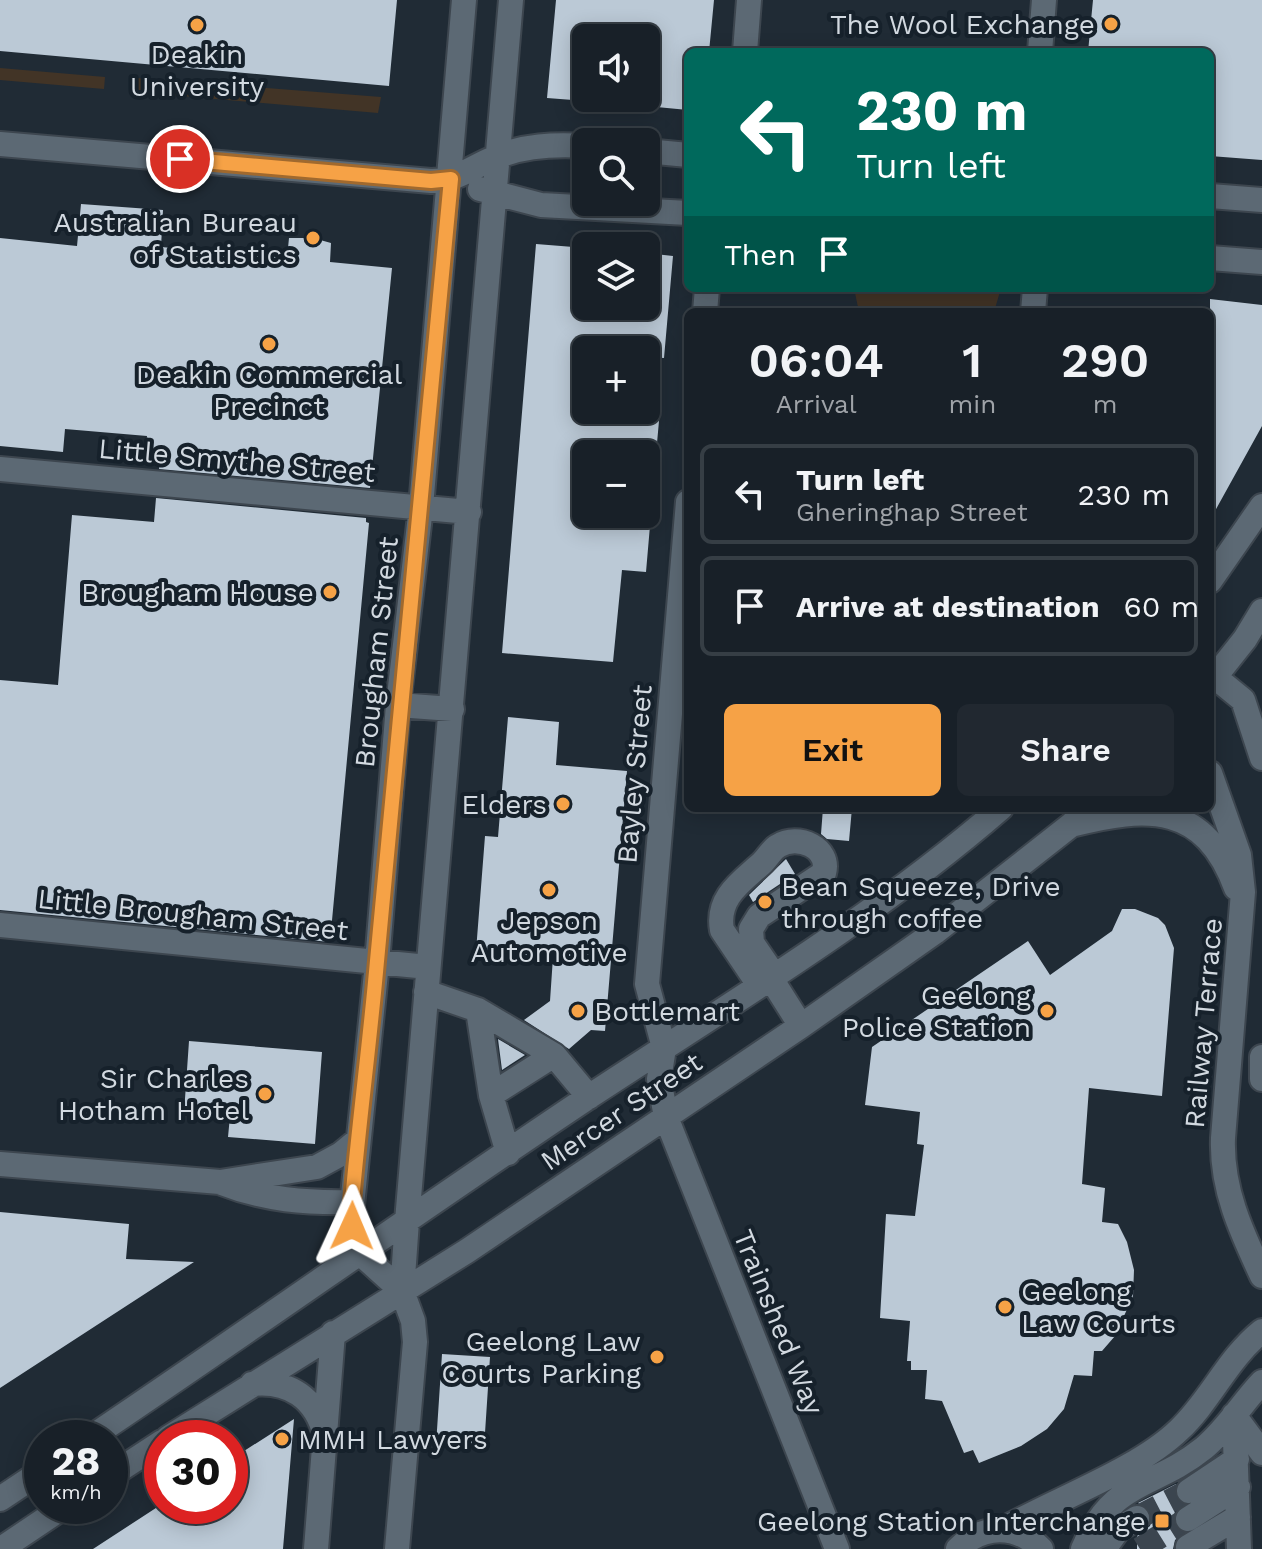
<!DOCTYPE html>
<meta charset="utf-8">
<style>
body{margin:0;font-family:"Work Sans",sans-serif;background:#212830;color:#f1f3f6;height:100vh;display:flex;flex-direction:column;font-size:30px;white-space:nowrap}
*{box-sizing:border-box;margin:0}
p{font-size:26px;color:#9fa3a8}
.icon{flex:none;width:44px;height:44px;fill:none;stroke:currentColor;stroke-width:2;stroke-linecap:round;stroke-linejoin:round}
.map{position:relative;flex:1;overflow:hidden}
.panel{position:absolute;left:684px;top:308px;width:530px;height:504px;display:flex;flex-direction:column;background:#182028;border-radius:12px;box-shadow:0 4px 20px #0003,0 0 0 2px #363e45}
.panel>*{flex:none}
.guide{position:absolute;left:684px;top:48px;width:530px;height:244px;border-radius:12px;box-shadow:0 4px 20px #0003,0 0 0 2px #363e45;background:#00695c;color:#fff;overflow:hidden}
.tools{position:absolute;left:572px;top:24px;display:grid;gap:16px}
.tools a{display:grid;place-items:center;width:88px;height:88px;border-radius:12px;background:#182028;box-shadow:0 4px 20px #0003,0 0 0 2px #363e45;font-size:40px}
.speed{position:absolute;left:24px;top:1420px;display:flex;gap:16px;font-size:40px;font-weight:700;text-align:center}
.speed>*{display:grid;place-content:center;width:104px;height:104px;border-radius:50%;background:#182028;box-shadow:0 4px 20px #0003,0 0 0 2px #363e45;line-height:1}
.speed small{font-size:20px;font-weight:400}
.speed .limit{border:12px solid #d22;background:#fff;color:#111}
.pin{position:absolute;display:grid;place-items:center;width:68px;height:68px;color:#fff;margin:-34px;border:4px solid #fff;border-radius:50%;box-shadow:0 2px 8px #0007}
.me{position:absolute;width:88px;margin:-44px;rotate:1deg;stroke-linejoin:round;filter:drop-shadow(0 0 6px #0008)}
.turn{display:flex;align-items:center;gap:28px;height:168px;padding:0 40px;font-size:36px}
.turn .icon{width:104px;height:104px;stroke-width:2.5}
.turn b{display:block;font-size:56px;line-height:68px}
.then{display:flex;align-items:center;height:76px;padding:0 40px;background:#0003;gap:16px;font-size:30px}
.eta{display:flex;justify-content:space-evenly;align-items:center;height:136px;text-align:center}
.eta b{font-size:48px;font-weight:600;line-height:56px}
.action{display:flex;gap:16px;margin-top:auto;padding:16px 40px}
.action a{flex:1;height:92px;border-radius:12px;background:#f6a246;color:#111;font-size:32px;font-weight:600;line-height:92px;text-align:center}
.action a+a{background:#212830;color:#f1f3f6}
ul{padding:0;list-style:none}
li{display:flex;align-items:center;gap:24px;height:100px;margin:0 16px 12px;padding:0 24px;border:4px solid #363e45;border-radius:12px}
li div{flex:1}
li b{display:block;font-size:30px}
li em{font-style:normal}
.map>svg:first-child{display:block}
.green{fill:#423426}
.building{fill:#bbc9d6}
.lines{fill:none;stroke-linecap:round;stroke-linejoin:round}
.minor-tunnel{stroke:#3b454f;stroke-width:24;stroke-dasharray:24 12;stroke-linecap:butt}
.minor-casing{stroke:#3d464f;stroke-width:28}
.minor{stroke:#5c6974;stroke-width:24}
.route-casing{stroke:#a0692e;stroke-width:20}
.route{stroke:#f6a246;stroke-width:14}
.poi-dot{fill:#f6a246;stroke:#16212b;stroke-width:3}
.labels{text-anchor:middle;stroke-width:8;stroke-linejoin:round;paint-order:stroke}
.poi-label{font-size:28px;fill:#d2d9e0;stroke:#16212b;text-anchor:end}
.street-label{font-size:28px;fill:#d2d9e0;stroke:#16212b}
</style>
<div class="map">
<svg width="1262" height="1549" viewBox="0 0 1262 1549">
<rect width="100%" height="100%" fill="#202b35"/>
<path class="green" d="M0 68 105 77 104 89 0 80Z
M137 78 381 97 378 113 136 92Z
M854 288H1001L994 312H859Z"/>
<path class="building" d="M0 0H397L389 86 0 51Z
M556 0H714L709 52H688V110L646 106V38H586V101L547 98Z
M1093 0H1262V160L1210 156V52H1088Z
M81 204 163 210 161 247 287 258 289 238H313L331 243 330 262 392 268 370 488 159 469 160 459 145 458 147 436 65 429 63 452 0 446V238L77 246Z
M536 244 586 248V306H646V253L673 256 664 358 646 357V350H586V410H660L656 454H586V514H651L646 572 622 570 613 662 502 653Z
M1210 299 1262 305V426L1210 520Z
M156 498 366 518V522L369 523 330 942 0 910V680L58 685 72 515 154 522Z
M508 717 559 722 556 765 627 771 605 1031 591 1030 569 1049 524 1020 550 1001 553 957 476 951 485 836 498 837Z
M823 808H852L849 841 827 839 821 834Z
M786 859 795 874 753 902 749 895Z
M1122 909H1135L1158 918 1165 925 1174 948 1162 1096 1089 1088 1082 1184 1105 1188 1102 1222 1118 1224 1127 1242 1134 1270 1133 1296 1115 1336 1102 1351H1094L1092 1376 1074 1375 1064 1409 1047 1429 1021 1446 979 1463 973 1450 964 1453 942 1401 925 1399 927 1370H911V1361H907L910 1321 880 1318 886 1214 915 1216 924 1145 917 1144 920 1112 865 1105 872 1047 1028 941 1050 975 1112 931Z
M498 1039 525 1055 502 1070Z
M189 1041 322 1052 315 1144 228 1137 230 1116 184 1113Z
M0 1212 129 1224 126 1259 194 1262 0 1388Z
M442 1354 490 1357 484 1448 436 1445Z
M294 1419 283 1549H93L159 1506H230V1460Z
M1176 1484 1174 1493 1183 1505 1175 1511 1173 1520 1183 1533 1175 1540 1173 1549H1137V1536L1150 1526 1152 1518 1149 1509 1138 1503Z"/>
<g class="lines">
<path class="minor-tunnel" d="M1137 1518 1189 1491
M1140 1549 1188 1519"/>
<defs>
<path id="minor" d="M745 52 749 0
M1040 52 1044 0
M0 144 431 181C456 181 472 167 494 158 523 145 555 144 586 146
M646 151 688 155
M480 189 541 205 688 213
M1210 196 1262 200
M1210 258 1262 262
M705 312 707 288
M1033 312 1035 288
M0 469 469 512
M1210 581 1262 506
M1210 673 1243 700 1262 758
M1210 683 1245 639 1262 611
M398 705 452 709
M1210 773 1239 855 1243 892 1223 1138C1221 1188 1241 1231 1262 1276
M1071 825C1148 805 1205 803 1236 888
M0 925 428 967
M770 977 801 1026
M759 985 722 930C716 898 741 882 761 864 767 859 771 850 778 846 798 833 831 848 824 873L759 916 751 929 752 943 774 975
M426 992 478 1010 554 1055
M478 1010 491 1095
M664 1048 647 984 688 502
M664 1048 659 1079 666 1117 837 1549
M1262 1057V1079
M508 1153 491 1095 554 1055 589 1097
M0 1164 220 1182 317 1167 341 1154 358 1140
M222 1183C265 1200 306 1203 352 1202
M402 1291 361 1254 351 1215 377 963 398 705 421 507 464 0
M252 1384C289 1380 316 1398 325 1435
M1234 1415 1239 1549
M1234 1415 1262 1453
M90 1438C258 1325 422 1208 590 1096 730 1004 874 918 1001 808
M168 1438 467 1251 801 1026 935 932 1071 825 1089 808
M110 1476 162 1442
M1189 1491 1237 1459
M0 1499 42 1471
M1188 1519 1238 1487
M1002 1530C1054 1500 1138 1470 1179 1430 1211 1400 1227 1359 1262 1331
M1188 1547 1238 1517
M1 1549 65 1506
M316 1549 333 1333
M397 1549 415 1342 413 1321 402 1291 407 1221 511 0
M958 1549C983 1524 1017 1524 1041 1549
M1083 1549C1114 1477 1152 1490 1204 1448 1227 1429 1242 1403 1262 1382
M1104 1549 1118 1530 1137 1518"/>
</defs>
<use href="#minor" class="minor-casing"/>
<use href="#minor" class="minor"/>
</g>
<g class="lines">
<defs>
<path id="route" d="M180 159 431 181 451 179C426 440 401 701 377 961 370 1041 359 1121 352 1202V1226"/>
</defs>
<use href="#route" class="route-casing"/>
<use href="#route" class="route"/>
</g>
<g class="poi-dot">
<circle cx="1111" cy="24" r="8"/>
<circle cx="197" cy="25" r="8"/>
<circle cx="313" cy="238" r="8"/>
<circle cx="269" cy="344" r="8"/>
<circle cx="330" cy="592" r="8"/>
<circle cx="563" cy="804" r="8"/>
<circle cx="549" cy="890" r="8"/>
<circle cx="765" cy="902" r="8"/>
<circle cx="578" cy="1011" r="8"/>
<circle cx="1047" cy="1011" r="8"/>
<circle cx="265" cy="1094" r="8"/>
<circle cx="1005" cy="1307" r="8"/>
<circle cx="657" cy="1357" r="8"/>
<circle cx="282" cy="1439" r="8"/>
<rect x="1154" y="1513" width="16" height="16" rx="4"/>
</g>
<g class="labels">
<g class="poi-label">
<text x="1095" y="34">The Wool Exchange</text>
<text x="197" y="64" text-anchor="middle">Deakin<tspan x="197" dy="32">University</tspan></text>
<text x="297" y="232">Australian Bureau<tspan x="297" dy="32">of Statistics</tspan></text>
<text x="269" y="384" text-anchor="middle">Deakin Commercial<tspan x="269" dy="32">Precinct</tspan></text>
<text x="314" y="602">Brougham House</text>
<text x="547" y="814">Elders</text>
<text x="781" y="896" text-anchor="start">Bean Squeeze, Drive<tspan x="781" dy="32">through coffee</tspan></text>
<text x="549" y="930" text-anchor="middle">Jepson<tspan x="549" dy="32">Automotive</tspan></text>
<text x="1031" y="1005">Geelong<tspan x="1031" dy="32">Police Station</tspan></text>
<text x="594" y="1021" text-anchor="start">Bottlemart</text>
<text x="249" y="1088">Sir Charles<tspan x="249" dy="32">Hotham Hotel</tspan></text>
<text x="1021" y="1301" text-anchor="start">Geelong<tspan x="1021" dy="32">Law Courts</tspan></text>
<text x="641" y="1351">Geelong Law<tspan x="641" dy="32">Courts Parking</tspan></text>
<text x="298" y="1449" text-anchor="start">MMH Lawyers</text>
<text x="1146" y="1531">Geelong Station Interchange</text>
</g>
<g class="street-label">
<text transform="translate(237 460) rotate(5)" y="10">Little Smythe Street</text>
<text transform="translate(376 652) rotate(-84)" y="10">Brougham Street</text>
<text transform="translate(634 774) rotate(-85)" y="10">Bayley Street</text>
<text transform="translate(193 914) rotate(6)" y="10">Little Brougham Street</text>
<text transform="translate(1203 1023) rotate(-85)" y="10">Railway Terrace</text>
<text transform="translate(621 1111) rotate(-34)" y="10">Mercer Street</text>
<text transform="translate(779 1322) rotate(68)" y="10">Trainshed Way</text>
</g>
</g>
</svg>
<div class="tools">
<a><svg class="icon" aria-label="sound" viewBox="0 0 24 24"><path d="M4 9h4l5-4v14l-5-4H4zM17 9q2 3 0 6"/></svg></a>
<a><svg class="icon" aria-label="search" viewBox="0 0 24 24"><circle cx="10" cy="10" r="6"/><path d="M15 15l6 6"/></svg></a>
<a><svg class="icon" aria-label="layers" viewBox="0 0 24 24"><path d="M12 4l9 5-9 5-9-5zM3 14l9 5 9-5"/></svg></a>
<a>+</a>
<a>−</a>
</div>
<div class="speed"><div>28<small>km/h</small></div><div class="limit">30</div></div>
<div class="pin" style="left:180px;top:159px;background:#d93025"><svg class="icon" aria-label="arrive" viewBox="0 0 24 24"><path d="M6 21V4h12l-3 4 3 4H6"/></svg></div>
<svg class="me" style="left:352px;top:1226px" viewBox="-20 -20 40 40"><path d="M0-17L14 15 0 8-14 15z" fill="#f6a246" stroke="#fff" stroke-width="4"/></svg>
<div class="guide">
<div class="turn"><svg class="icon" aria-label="left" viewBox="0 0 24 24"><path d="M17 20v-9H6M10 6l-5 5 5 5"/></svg><div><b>230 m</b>Turn left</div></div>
<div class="then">Then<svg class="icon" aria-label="arrive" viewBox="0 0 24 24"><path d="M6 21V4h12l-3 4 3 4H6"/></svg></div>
</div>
<section class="panel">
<div class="eta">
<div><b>06:04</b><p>Arrival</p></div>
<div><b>1</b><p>min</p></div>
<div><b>290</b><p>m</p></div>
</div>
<ul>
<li><svg class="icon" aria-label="left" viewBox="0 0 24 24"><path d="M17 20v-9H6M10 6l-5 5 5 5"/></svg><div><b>Turn left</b><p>Gheringhap Street</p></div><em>230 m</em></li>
<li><svg class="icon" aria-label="arrive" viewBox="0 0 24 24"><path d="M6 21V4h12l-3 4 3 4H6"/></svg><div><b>Arrive at destination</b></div><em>60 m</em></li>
</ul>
<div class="action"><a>Exit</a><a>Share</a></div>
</section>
</div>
